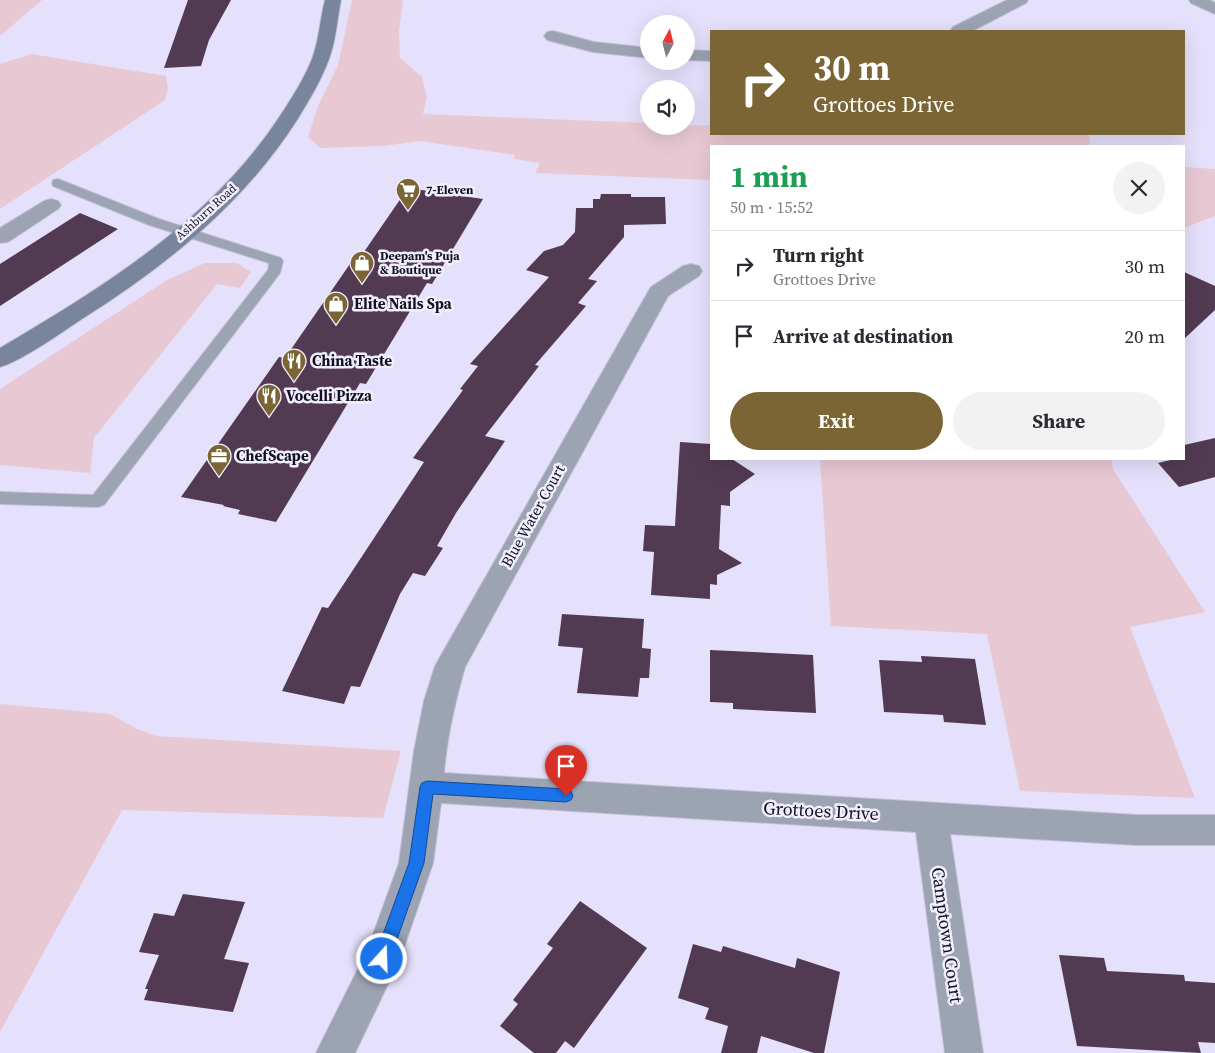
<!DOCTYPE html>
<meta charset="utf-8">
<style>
body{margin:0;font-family:"Source Serif 4",serif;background:#f2f2f3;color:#2b2b33;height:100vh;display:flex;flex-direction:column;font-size:19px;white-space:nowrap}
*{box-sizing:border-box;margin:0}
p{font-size:16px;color:#7c7c81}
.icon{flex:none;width:28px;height:28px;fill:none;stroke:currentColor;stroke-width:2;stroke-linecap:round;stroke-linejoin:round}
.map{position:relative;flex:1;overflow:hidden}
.details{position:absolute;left:710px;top:145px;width:475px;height:315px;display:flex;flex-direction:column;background:#fff;border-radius:0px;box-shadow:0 5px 20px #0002}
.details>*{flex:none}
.guide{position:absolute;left:710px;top:30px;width:475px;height:105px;border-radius:0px;box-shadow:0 5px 20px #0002;background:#7b6535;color:#fff;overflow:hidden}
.needle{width:32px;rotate:7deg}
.buttons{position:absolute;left:640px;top:15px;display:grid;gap:10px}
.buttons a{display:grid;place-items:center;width:55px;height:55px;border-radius:50%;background:#fff;box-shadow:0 5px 20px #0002;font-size:25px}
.pin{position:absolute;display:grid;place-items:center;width:42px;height:42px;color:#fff;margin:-51px -21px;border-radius:50% 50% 50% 0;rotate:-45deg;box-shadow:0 0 5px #0007}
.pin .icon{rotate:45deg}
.me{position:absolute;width:55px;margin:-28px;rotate:20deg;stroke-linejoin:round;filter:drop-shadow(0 0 4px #0008)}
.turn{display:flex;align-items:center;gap:18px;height:105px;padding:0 20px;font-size:22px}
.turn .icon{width:65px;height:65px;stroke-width:2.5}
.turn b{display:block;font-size:35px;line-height:42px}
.round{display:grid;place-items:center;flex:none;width:52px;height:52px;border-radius:26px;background:#f2f2f3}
.headline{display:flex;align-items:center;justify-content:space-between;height:85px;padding:0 20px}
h1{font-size:30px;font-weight:700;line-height:38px;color:#1e9e55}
.action{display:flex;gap:10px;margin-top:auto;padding:10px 20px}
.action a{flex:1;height:58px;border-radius:30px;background:#7b6535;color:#fff;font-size:20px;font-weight:700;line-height:58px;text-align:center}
.action a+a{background:#f2f2f3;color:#2b2b33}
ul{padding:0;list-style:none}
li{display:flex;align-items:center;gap:15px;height:70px;padding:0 20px;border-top:1px solid #e1e1e2}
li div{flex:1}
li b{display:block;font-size:19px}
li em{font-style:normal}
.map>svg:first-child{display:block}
.green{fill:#e8c9d3}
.building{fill:#523a53}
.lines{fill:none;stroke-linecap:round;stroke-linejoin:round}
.lane-casing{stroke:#c3bfd7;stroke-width:2}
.street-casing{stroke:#c3bfd7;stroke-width:2}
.secondary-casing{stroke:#c3bfd7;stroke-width:2}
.lane{fill:#9ca4b3;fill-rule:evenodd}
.street{fill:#9ca4b3;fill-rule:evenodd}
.secondary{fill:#79859b;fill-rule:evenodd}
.route{fill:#1a73e8;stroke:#114b97}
.labels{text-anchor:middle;stroke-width:5;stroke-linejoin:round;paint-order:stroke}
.far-poi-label{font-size:12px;font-weight:bold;fill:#13111a;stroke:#f1efff;text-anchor:start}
.far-street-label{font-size:12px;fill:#13111a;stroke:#f1efff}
.poi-label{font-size:15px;font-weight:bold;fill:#13111a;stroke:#f1efff;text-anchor:start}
.street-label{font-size:15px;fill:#13111a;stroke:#f1efff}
.near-street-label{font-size:18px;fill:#13111a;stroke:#f1efff}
</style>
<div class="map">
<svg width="1215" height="1053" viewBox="0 0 1215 1053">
<rect width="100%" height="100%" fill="#e5e0fb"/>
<path class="green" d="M0 0H42L0 36Z
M352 0H403L399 31 400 58 422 77 427 97 423 114 649 123V126L711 125V134H1095L1089 135 1090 146H711V180L535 173 540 163 513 159 515 155 420 141 383 146 320 148 308 137 318 106 338 65Z
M32 54 166 76 168 89 165 100 0 209V64Z
M1184 167 1215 169V216L1184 228Z
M205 263H237L251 272 240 288 217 284 94 438 90 473 0 465V389L167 280Z
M820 459H1111L1113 469 1205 612 1130 627 1195 798 1020 791 987 634 831 626Z
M0 704 110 714 137 729 156 736 401 751 383 818 122 810 0 1032Z"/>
<path class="building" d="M188 0H231L209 40 201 66 164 68Z
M408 188 483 199 432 284 427 283 366 384 360 383 276 522 238 514 240 510 223 506 224 505 181 497 279 357 285 358 352 261 357 262Z
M601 194H631V197H665L666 224 624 225V237L588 279 597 281 578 303 586 306 535 365 539 366 485 436 505 441 456 513 437 546 443 548 425 576 413 573 400 594 360 687 351 686 344 704 282 691 322 607 328 608 424 462 413 458 463 390 460 389 478 366 470 364 549 277 526 270 544 251 563 245 575 232 576 208H593V199H600Z
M80 213 118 229 0 306V264Z
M1184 272 1215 286V310L1184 339Z
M1215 438V477L1179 487 1158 463 1175 459H1184V445Z
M680 442 711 444V459H732L755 474 730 492V506L721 505 719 549 742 563 717 575V585L710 584V599L651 595 654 552 643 551 645 525 675 526Z
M562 614 644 619 642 648 651 649 649 678H640L638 697 577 693 583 648 558 646Z
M710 650 813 655 816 713 733 709V703L710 702Z
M921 656 975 659 986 725 944 722 943 715 884 712 879 660 922 662Z
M183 894 245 902 224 959 249 963 233 1012 144 1000 148 989H145L159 955 139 952 154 913 174 916Z
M580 901 647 948 574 1048 565 1041 556 1053H534L500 1026 518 1004 513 1000 553 948 547 944Z
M693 944 721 952 723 946 795 968 797 958 840 972 824 1053H814L761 1036 757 1053H721L728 1026 705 1019 709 1008 678 998Z
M1059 955 1104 958 1107 971 1184 975 1185 981 1215 983V1043L1198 1042 1201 1053 1077 1046Z"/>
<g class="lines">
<defs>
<path id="lane" d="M58 179 159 219 281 258 283 261 280 273 104 505 98 507 0 504V492L93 495 268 270 269 263 149 225 53 186 52 183 53 180Z"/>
<path id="street" d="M1007 0H1028L1026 3 972 31H950L953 27Z
M1189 0H1210L1215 3V14L1191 3Z
M553 31 594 42 649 48V58L593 52 547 40 544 36 547 32Z
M686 50 711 51V61L686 60Z
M51 199 58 201 61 205 58 209 8 242 0 243V228L44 201Z
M691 264 699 266 702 271 699 276 668 296 465 667C455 702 447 737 444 773L1137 815H1215V845H1137L950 834 983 1053H945L916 832 441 803 433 863 400 959 355 1053H316L367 951 399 863 414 751 424 701 435 666 648 292 651 287 683 266Z"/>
<path id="secondary" d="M325 0H341C337 20 336 41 329 59 321 81 309 100 297 120 244 203 167 265 85 317 63 331 24 360 0 367V348C105 286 212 220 280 116 292 98 304 79 312 59 319 41 320 19 325 0Z"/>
</defs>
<use href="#lane" class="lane-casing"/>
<use href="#street" class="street-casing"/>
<use href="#secondary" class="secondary-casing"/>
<use href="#lane" class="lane"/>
<use href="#street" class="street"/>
<use href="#secondary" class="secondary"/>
</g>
<path class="route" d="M427 781 566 789 571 791 573 796 571 800 566 802 433 794 424 863 390 959 387 965 382 967 377 965 374 959 409 863 420 787 422 783Z"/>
<defs>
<symbol id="supermarket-pin" viewBox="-11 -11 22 30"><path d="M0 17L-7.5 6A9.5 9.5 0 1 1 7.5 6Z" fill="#7b6535" stroke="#f1efff"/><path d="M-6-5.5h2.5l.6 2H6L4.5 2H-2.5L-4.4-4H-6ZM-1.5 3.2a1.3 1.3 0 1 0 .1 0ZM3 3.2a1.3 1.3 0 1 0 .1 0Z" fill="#fff"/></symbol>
<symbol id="shop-pin" viewBox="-11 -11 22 30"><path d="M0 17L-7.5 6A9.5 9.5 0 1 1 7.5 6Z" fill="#7b6535" stroke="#f1efff"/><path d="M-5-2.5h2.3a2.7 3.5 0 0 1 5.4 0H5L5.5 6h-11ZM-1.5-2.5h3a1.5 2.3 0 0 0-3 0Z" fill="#fff"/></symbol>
<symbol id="restaurant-pin" viewBox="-11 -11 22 30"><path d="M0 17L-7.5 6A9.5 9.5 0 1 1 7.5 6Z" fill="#7b6535" stroke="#f1efff"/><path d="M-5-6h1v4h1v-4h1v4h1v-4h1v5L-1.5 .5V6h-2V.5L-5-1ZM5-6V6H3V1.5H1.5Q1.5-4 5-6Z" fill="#fff"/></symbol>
<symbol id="office-pin" viewBox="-11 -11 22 30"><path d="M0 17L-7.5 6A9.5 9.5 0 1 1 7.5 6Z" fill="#7b6535" stroke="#f1efff"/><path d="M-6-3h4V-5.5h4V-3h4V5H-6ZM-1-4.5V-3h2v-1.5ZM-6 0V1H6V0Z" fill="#fff"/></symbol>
</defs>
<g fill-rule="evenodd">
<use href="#supermarket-pin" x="394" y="176" width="28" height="38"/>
<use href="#shop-pin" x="348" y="249" width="28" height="38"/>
<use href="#shop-pin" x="322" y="290" width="28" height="38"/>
<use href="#restaurant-pin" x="280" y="347" width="28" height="38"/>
<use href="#restaurant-pin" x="255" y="382" width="28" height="38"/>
<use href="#office-pin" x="205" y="442" width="28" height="38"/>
</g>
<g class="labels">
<g class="far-poi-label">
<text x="426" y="194">7-Eleven</text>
<text x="380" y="260">Deepam's Puja<tspan x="380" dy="14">&amp; Boutique</tspan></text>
</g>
<g class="far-street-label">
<text transform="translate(206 212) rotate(-42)" y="4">Ashburn Road</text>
</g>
<g class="poi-label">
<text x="354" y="309">Elite Nails Spa</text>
<text x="312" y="366">China Taste</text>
<text x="286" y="401">Vocelli Pizza</text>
<text x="236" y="461">ChefScape</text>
</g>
<g class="street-label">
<text transform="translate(533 516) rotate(-61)" y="5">Blue Water Court</text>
</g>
<g class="near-street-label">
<text transform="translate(821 811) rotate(3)" y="6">Grottoes Drive</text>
<text transform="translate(947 935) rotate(82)" y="6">Camptown Court</text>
</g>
</g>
</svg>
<div class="buttons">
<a><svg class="needle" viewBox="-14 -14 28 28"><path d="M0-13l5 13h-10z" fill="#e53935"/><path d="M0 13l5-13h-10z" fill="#7c7c81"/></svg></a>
<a><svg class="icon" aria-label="sound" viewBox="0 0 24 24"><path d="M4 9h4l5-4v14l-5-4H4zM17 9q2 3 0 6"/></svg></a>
</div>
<div class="pin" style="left:566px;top:796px;background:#d93025"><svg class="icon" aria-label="arrive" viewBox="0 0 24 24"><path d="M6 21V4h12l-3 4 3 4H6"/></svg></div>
<svg class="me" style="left:382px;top:959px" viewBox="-20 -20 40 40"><circle r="17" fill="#1a73e8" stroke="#fff" stroke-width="3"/><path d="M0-11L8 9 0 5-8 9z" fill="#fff"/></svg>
<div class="guide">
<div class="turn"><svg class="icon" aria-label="right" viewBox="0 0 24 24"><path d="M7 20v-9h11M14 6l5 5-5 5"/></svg><div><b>30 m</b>Grottoes Drive</div></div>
</div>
<section class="details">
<div class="headline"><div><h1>1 min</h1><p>50 m · 15:52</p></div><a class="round"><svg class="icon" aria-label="close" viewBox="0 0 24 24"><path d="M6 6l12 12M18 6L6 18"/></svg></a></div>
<ul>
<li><svg class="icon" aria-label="right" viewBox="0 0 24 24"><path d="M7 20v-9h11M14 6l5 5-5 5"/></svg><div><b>Turn right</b><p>Grottoes Drive</p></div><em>30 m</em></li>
<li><svg class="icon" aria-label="arrive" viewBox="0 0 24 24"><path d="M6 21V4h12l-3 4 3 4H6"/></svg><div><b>Arrive at destination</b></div><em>20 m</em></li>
</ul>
<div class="action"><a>Exit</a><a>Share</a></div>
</section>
</div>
